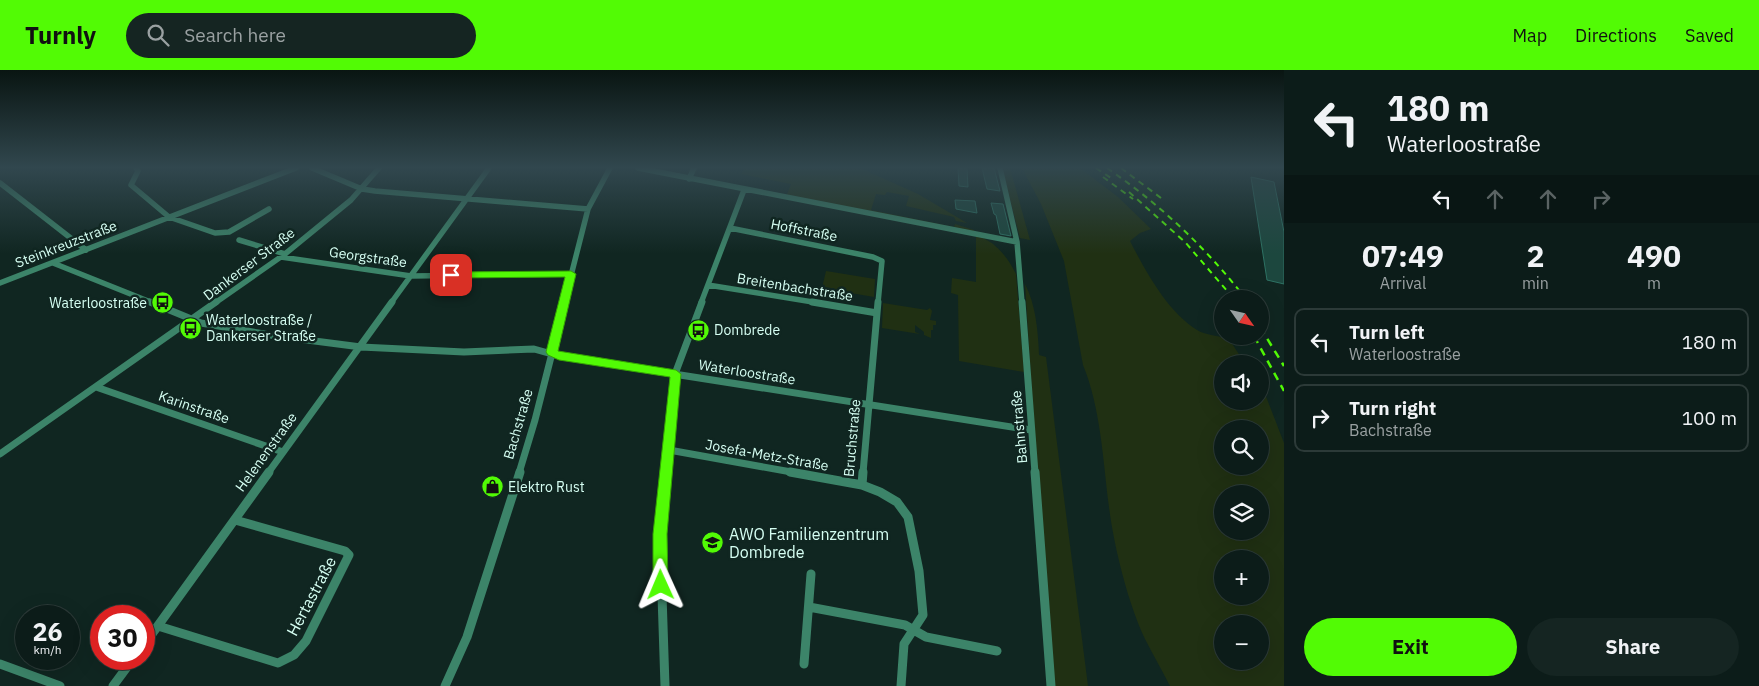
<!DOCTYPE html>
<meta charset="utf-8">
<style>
body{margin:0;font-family:"IBM Plex Sans",sans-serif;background:#152522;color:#f1f3f6;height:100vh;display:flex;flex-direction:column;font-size:19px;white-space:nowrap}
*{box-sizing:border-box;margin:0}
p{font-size:16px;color:#9aa1a2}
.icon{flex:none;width:28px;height:28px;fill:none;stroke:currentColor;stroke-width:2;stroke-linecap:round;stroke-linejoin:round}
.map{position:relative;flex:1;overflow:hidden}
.sheet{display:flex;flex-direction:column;background:#0c1c19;width:475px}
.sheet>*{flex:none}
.banner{background:#0c1c19;color:#f1f3f6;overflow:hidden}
.needle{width:32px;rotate:124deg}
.fabs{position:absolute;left:1214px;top:220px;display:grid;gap:10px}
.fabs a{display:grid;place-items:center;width:55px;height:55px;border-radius:50%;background:#0c1c19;box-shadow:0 5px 20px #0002,0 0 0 1px #2c3a38;font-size:25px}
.speed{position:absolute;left:15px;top:535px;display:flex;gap:10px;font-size:25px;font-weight:700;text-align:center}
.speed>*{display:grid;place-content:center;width:65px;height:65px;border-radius:50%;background:#0c1c19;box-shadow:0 5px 20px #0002,0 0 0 1px #2c3a38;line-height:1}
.speed small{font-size:12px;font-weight:400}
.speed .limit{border:8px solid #d22;background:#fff;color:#111}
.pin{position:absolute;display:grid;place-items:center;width:42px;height:42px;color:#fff;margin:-21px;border-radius:10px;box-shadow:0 2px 8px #0006}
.me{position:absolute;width:55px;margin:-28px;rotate:359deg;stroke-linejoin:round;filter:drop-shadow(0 0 4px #0008)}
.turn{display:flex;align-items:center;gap:18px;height:105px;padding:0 20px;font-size:22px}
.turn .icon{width:65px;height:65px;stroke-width:2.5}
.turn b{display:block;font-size:35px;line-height:42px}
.lanes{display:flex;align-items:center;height:48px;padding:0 20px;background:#0003;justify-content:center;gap:25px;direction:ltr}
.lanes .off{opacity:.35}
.eta{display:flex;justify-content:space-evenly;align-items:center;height:85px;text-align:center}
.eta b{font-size:30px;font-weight:700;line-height:35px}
.primary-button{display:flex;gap:10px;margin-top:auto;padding:10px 20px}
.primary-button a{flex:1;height:58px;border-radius:30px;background:#52fb05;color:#111;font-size:20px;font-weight:700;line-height:58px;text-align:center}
.primary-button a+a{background:#152522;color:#f1f3f6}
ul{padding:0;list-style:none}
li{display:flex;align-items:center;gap:15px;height:68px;margin:0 10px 8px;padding:0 10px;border:2px solid #2c3a38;border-radius:10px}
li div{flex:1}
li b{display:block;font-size:19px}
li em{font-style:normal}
header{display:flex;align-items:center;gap:30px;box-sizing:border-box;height:70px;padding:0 25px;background:#52fb05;color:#111}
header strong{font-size:24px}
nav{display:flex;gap:28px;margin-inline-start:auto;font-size:18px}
.search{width:350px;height:45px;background:#152522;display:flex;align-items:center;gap:12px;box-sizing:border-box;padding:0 18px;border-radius:28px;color:#9aa1a2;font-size:19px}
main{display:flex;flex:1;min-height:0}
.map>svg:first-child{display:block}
.green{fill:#203013;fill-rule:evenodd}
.building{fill:#1c473e;stroke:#2e7264}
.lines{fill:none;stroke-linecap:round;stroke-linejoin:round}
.minor-far2{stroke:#3c8469;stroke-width:5.5}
.minor-far1{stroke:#3c8469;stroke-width:7}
.minor{stroke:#3c8469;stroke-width:9}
.rail-far1{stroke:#52fb05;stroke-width:2;stroke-dasharray:6 5;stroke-linecap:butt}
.rail{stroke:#52fb05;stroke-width:2.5;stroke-dasharray:8 6;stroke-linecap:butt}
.route{fill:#52fb05;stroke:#35a303}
.labels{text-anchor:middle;stroke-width:5;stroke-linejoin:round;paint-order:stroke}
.street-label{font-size:14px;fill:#d5fef2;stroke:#102621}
.poi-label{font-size:14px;fill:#d5fef2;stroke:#102621;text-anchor:start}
.near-poi-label{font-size:16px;fill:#d5fef2;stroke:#102621;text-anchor:start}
.near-street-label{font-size:16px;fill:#d5fef2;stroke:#102621}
</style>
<header>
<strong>Turnly</strong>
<div class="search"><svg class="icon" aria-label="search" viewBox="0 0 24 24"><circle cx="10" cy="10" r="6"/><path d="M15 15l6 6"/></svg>Search here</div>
<nav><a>Map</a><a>Directions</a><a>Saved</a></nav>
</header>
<main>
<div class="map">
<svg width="1284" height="616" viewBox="0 0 1284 616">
<rect width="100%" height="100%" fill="#102621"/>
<path class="green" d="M745 98H860L918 124 967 153 956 151 954 147 906 136 909 126 887 122 885 125 876 124 871 140 954 157 955 154 974 160 975 162 786 127 791 114 741 104Z
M1002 98H1010L1030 170 1020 168Z
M1022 98H1080L1118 127 1151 159 1140 163 1130 171C1146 202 1167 241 1197 260 1205 265 1217 265 1226 269 1235 273 1238 288 1249 294H1222V331H1260V311L1284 373V616H1170C1162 600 1153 585 1145 569 1128 533 1114 477 1109 437 1103 391 1101 339 1083 295L1064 191 1041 134ZM1222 359H1260V396H1222ZM1222 424H1260V461H1222ZM1222 489H1260V526H1222ZM1222 554H1260V591H1222Z
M976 166C995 170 1008 188 1016 204L1024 302 959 291 958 225 951 223 952 208 976 212Z
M826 201 875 209 874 227 822 218Z
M1025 214C1036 235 1038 262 1039 285L1046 287 1088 616H1051Z
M883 233 927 240 930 238 932 241 930 250 936 251V255H933V260H931V268L924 265V262L915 255V262L920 264 882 258Z"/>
<path class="building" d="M958 98H967L968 117 959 116Z
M982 98H994L1000 121 987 119Z
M1251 107 1274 112 1284 162V214L1267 210Z
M955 130 975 131 977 143 956 139Z
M991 133 1003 134 1011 166 1000 164 996 145 994 144Z"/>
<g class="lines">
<path class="minor-far2" d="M136 98 138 101 131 115 169 147 215 163 229 162 269 139
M312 98 362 119 375 121 588 139
M638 98 1017 172
M1000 98 1017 172 1022 233
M689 109 694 98
M0 113 86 180
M730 158 873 187 882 191 878 233
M239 170 285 184
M281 187 411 206 571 204
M53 193 153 233
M0 213 296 98
M708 215 819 233
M215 233 285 184 351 130 379 98
M391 233 489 98
M564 233 588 139 610 98
M701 233 744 120"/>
<path class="minor-far1" d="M150 232 201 253 276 266 361 277 464 282 534 279 559 286 1031 360
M812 232 877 243
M1022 232 1035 403
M96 317 283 382
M669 380 797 403
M0 384 216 232
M268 403 392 232
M519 403 535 350 565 232
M666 403 675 304 702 232
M863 403 878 232"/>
<path class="minor" d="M790 402 862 415 880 422 897 432 908 447 919 501 923 545 904 574 901 616
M1035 402 1051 616
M862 415 863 402
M809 537 905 555 926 567 997 581
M158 556 278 593 294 585 306 571 349 485 345 481 235 450
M144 575 269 402
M0 594 60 616
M804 594 811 504
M113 616 133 589
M445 616 467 567 520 402
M665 616 660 464 666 402"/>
<path class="rail-far1" d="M1096 98 1111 108
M1107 98C1161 135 1206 178 1246 229
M1121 98 1161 128
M1103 107 1133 129
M1129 122 1185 172 1234 229"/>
<path class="rail" d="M1260 257 1284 296
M1254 266 1284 321"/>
</g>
<linearGradient id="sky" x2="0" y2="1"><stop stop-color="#091512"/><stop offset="0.53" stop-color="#31474e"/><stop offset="1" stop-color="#31474e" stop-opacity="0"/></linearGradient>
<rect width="1284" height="184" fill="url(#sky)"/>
<path class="route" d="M571 201 576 204 558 281 676 300 681 304 667 464 668 515 666 520 661 522 655 520 653 515V464L670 307 559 290 548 285 546 282 565 207 451 208 446 205 451 202Z"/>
<defs>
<symbol id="bus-disc" viewBox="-11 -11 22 22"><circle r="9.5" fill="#52fb05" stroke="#102621"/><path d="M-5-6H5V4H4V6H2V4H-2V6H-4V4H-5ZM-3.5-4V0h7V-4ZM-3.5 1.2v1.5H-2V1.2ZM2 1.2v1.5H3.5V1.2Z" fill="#111"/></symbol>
<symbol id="shop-disc" viewBox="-11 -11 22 22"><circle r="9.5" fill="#52fb05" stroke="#102621"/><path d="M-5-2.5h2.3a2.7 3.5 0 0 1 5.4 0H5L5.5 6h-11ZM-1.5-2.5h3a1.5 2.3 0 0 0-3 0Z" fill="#111"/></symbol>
<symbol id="school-disc" viewBox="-11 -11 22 22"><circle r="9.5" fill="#52fb05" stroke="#102621"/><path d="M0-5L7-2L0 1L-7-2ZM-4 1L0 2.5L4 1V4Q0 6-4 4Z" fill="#111"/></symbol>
</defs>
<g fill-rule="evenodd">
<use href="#bus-disc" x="150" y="220" width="25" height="25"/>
<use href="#bus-disc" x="178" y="246" width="25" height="25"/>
<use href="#bus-disc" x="686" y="248" width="25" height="25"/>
<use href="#shop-disc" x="480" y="404" width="25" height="25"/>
<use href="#school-disc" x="700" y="460" width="25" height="25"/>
</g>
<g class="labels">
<g class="street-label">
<text transform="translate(804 160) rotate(11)" y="5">Hoffstraße</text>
<text transform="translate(66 174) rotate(-21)" y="5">Steinkreuzstraße</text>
<text transform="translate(368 187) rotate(8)" y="5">Georgstraße</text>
<text transform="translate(249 194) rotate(-37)" y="5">Dankerser Straße</text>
<text transform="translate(795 217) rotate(9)" y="5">Breitenbachstraße</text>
<text transform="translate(747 302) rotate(9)" y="5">Waterloostraße</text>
<text transform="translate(194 337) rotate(19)" y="5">Karinstraße</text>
<text transform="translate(518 354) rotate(-74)" y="5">Bachstraße</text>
<text transform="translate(1019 357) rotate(-95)" y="5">Bahnstraße</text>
<text transform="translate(852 368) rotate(-85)" y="5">Bruchstraße</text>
<text transform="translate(266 382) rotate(-54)" y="5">Helenenstraße</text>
<text transform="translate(767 385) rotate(10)" y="5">Josefa-Metz-Straße</text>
</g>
<g class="poi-label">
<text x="147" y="238" text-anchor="end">Waterloostraße</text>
<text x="206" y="255">Waterloostraße /<tspan x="206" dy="16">Dankerser Straße</tspan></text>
<text x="714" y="265">Dombrede</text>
<text x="508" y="422">Elektro Rust</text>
</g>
<g class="near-poi-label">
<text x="729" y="470">AWO Familienzentrum<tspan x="729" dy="18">Dombrede</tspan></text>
</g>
<g class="near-street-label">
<text transform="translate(311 526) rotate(-62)" y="6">Hertastraße</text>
</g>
</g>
</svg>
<div class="fabs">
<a><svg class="needle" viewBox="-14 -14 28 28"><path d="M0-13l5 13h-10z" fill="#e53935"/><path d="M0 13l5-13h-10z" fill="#9aa1a2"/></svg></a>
<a><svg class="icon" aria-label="sound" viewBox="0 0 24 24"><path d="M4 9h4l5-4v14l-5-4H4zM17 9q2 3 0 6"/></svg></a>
<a><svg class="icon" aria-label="search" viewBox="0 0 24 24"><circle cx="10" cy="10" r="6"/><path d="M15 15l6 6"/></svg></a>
<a><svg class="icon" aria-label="layers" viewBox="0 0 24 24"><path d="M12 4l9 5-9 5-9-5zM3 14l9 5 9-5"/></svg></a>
<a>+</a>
<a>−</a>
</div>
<div class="speed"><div>26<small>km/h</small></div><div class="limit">30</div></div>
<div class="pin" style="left:451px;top:205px;background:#d93025"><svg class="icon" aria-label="arrive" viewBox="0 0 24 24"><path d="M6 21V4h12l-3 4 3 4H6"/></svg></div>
<svg class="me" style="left:661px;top:515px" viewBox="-20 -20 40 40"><path d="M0-17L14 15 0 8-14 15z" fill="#52fb05" stroke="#fff" stroke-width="4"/></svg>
</div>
<section class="sheet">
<div class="banner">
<div class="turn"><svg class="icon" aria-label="left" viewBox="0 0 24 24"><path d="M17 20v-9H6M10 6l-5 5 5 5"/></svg><div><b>180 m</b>Waterloostraße</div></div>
<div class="lanes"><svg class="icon" aria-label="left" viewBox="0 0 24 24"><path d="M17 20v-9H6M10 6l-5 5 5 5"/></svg><svg class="icon off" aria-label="ahead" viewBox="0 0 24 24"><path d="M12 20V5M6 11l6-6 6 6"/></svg><svg class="icon off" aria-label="ahead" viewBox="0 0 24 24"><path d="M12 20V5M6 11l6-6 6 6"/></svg><svg class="icon off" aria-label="right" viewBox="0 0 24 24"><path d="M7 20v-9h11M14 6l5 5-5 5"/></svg></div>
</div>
<div class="eta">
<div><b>07:49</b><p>Arrival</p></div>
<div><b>2</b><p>min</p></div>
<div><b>490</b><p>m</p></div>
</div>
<ul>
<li><svg class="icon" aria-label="left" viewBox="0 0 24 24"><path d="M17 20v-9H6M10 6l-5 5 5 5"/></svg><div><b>Turn left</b><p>Waterloostraße</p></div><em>180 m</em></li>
<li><svg class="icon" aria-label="right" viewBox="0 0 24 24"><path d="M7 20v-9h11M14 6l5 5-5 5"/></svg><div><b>Turn right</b><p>Bachstraße</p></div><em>100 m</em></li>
</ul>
<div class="primary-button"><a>Exit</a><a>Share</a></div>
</section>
</main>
